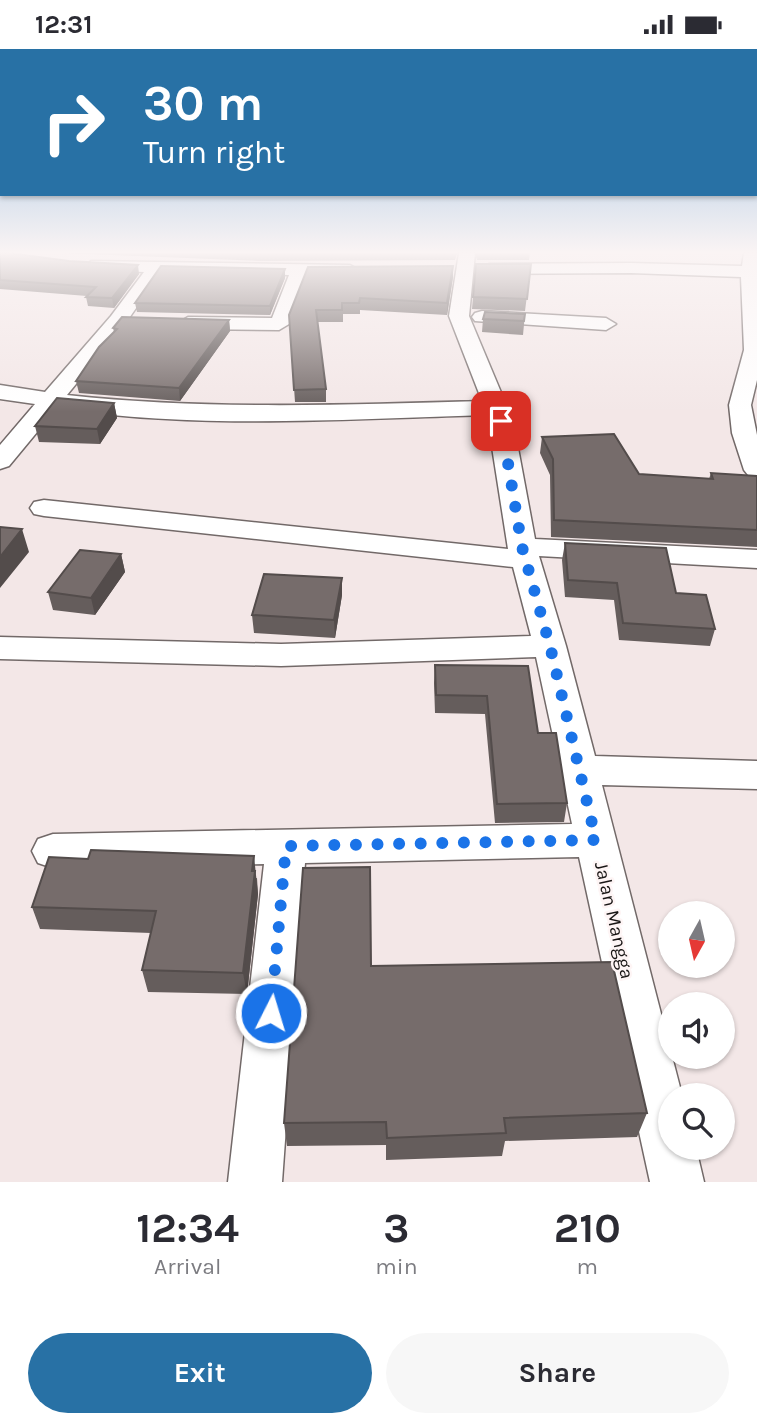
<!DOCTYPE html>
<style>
body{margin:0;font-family:Karla,sans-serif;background:#f7f7f7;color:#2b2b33;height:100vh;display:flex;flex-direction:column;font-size:26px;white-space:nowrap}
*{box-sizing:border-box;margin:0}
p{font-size:23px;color:#7c7c81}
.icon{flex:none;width:38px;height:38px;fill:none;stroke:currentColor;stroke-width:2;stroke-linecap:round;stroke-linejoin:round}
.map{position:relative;height:1133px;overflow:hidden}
.drawer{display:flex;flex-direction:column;background:#fff;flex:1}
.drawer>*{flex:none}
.top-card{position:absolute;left:0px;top:0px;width:758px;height:147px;box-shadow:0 2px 5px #0004;background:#2871a5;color:#fff;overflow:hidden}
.needle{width:46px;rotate:188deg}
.tools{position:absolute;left:658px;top:852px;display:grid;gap:14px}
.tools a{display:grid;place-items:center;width:77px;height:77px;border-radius:50%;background:#fff;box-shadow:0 2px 5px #0004;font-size:35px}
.pin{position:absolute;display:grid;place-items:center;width:60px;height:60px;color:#fff;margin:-30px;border-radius:14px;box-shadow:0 4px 10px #0006}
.me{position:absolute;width:77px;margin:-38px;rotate:5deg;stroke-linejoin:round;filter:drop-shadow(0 0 5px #0008)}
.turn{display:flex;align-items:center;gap:24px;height:147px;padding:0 28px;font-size:32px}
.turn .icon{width:91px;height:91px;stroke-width:2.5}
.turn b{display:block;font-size:49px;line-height:60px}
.eta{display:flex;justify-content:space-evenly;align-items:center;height:119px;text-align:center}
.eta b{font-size:42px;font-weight:700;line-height:49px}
.action{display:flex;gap:14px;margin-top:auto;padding:14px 28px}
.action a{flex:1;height:80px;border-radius:42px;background:#2871a5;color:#fff;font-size:28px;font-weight:700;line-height:80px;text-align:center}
.action a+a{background:#f7f7f7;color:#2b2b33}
.status{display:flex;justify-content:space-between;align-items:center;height:49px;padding:0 35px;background:#fff;direction:ltr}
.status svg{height:19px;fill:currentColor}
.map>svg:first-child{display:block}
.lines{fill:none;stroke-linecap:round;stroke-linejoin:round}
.street-casing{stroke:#726968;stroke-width:3}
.street{fill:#fff;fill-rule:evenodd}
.wall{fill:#655d5c}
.shaded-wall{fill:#534c4b}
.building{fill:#766c6b;stroke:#534c4b;stroke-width:2}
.route{stroke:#1a73e8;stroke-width:12;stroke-dasharray:0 21.6}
.labels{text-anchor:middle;stroke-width:5;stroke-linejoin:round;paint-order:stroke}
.street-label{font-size:19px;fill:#191615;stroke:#fef5f5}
</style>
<div class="status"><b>12:31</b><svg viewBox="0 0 49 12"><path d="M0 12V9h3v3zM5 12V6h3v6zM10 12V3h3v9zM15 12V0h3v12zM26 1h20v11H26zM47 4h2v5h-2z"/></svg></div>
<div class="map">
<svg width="757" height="1133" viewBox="0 0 757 1133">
<rect width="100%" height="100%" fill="#f3e7e7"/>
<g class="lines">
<defs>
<path id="street" d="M459 204H475L469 267 513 372 535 490 757 501V519L539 507 566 597 595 707 757 712V740L602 736 682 1046H670V1099H696L704 1133H650L579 808 305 814 282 1133H228L264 815 53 819 38 814 32 802 38 790 53 785 572 775 536 608 281 617 0 610V588L281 595 531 587 513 518 44 467 34 465 30 459 34 453 44 451 508 500 487 366C345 370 198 381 57 359L9 417 0 420V396L35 355 0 350V336L45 343 111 267 144 223 97 221 91 220 88 216 91 212 350 216 359 221 350 226H307L289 275 279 281 188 280 178 274 188 268 272 269 289 226 161 223 125 275 67 346C205 361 343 356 482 352L449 267Z
M744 204H757V331L751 356 757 386V429L748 426 744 421 732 384 729 356 744 301 741 228 631 224 489 225 480 220 489 215 631 214 742 217Z
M482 262 606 269 616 275 606 281 475 272 472 268 475 264Z"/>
</defs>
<use href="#street" class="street-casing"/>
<use href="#street" class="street"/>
</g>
<path class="wall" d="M0 204 139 225 114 259 88 257 86 248 87 247 0 240Z
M61 204H457L455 211 261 212Z
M475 204H530L529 211H477Z
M531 215 525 262 472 260 473 248Z
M453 228 447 266 360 261V265H343V273H317L326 340V353H295L289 266Z
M285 229 270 266 137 263 135 254Z
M525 265 523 286 482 283 483 270Z
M229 271 230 282 180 352 79 344 76 332 114 283 113 279Z
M114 354 117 369 100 395 39 393 35 377Z
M542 388 639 425 709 430 711 424 757 427V498L551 488 550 426 540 404Z
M565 494 676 544 715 580 710 597 619 591 614 551 565 548 562 511Z
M121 505 125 523 95 566 53 561 48 543Z
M342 546 335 589 254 584 252 566Z
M435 616 528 617 538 684 567 754 564 773 495 774 485 665 435 664 434 634Z
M257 829 258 845 247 945 148 943 142 921 151 884 40 880 32 858Z
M647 1064 637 1088 505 1092 502 1107 386 1111V1096L287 1097 284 1074Z"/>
<path class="shaded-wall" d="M138 216 139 225 114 259 112 249Z
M453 217V228L447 266V254Z
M285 220V229L270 266V257Z
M229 271 230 282 180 352 179 339Z
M114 354 117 369 100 395 97 380Z
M22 480 29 503 0 539V508Z
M121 505 125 523 95 566 91 549Z
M342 529V546L335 589 334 571Z
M254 807 258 845 247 945 243 924Z"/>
<path class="building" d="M0 204H9L69 212 138 216 112 249 86 248 96 238 0 231Z
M476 215H531L527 250 473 248Z
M161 217 285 220 270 257 135 254Z
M453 217 447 254 360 249 359 254H342V261H316L326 340 294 341 289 266 308 218Z
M485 263 525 265 524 272 483 270Z
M122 268 229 271 179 339 76 332 99 298 117 280 113 279Z
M57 349 114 354 97 380 35 377Z
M614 385 639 425 713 430 711 424 757 427V481L554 471 553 410 542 388Z
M0 478 22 480 0 508Z
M565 494 666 499 676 544 706 546 715 580 623 574 617 534 568 531Z
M80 501 121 505 91 549 48 543Z
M264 525 342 529 334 571 252 566Z
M435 616 528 617 538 684H556L567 754 497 755 487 647 436 646Z
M91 801 254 807 252 822H255L243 924 142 921 156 862 32 858 49 808 88 810Z
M370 818 371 917 612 913 647 1064 504 1069 506 1084 387 1089 386 1073 284 1074 303 819Z"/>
<linearGradient id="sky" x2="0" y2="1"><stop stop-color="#87b4dd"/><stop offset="0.56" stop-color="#faf4f4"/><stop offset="1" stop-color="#faf4f4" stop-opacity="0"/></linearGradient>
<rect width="757" height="363" fill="url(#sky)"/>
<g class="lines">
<path class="route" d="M271 964 286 797 596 791 550 597 522 498 501 372"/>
</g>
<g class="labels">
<g class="street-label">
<text transform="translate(615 871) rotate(77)" y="7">Jalan Mangga</text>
</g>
</g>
</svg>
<div class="tools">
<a><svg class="needle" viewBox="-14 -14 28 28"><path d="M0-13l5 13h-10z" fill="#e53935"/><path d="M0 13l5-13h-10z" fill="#7c7c81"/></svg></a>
<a><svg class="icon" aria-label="sound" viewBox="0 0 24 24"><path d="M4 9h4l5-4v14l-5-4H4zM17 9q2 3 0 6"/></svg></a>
<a><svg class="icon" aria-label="search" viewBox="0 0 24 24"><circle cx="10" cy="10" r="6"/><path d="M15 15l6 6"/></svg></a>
</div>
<div class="pin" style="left:501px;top:372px;background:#d93025"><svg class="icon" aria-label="arrive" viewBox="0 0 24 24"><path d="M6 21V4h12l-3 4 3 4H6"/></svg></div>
<svg class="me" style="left:271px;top:964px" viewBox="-20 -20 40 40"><circle r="17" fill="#1a73e8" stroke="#fff" stroke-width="3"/><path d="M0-11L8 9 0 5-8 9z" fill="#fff"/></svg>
<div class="top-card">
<div class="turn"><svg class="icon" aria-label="right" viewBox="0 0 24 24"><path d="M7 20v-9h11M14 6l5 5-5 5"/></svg><div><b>30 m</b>Turn right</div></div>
</div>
</div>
<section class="drawer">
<div class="eta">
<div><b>12:34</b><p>Arrival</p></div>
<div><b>3</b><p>min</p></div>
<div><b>210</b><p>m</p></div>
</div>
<div class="action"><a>Exit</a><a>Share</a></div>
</section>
